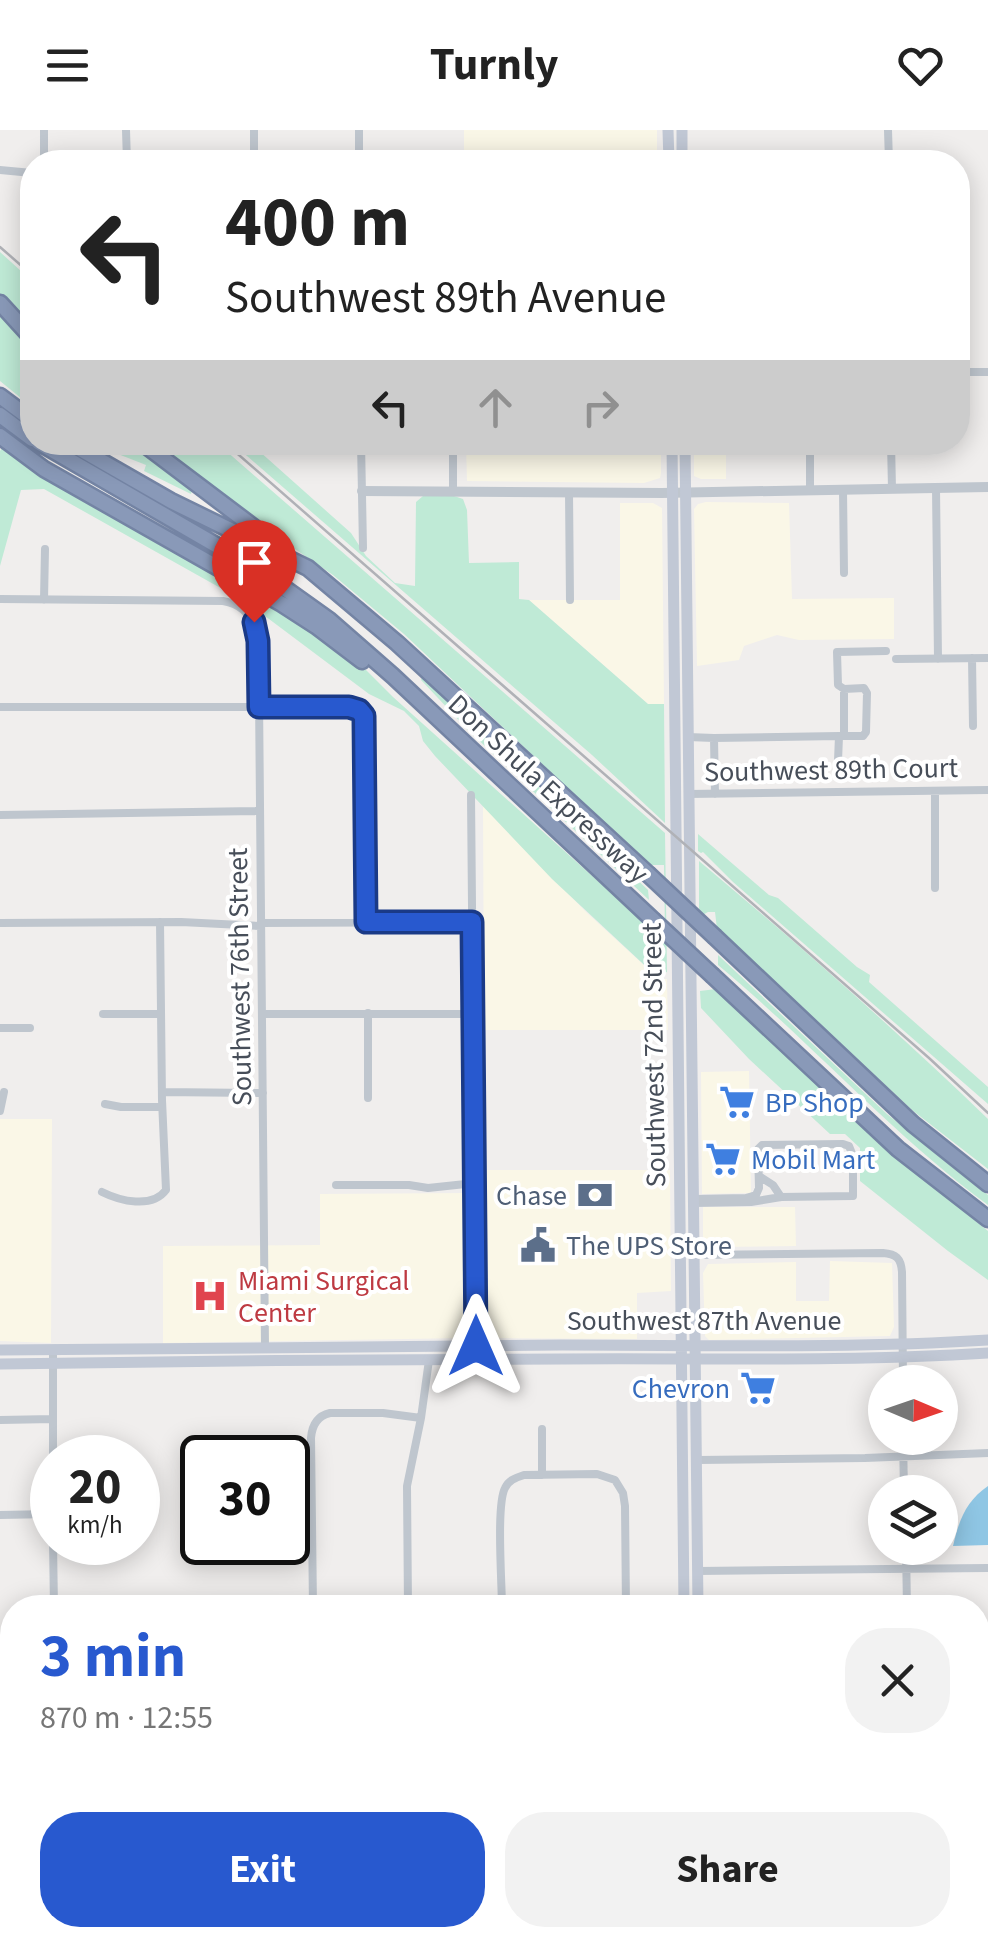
<!DOCTYPE html>
<meta charset="utf-8">
<style>
body{margin:0;font-family:"Source Sans 3",sans-serif;background:#f2f2f2;color:#222;height:100vh;display:flex;flex-direction:column;font-size:38px;white-space:nowrap}
*{box-sizing:border-box;margin:0}
p{font-size:32px;color:#767676}
.icon{flex:none;width:55px;height:55px;fill:none;stroke:currentColor;stroke-width:2;stroke-linecap:round;stroke-linejoin:round}
.map{position:relative;flex:1;overflow:hidden}
.drawer{position:absolute;left:0px;top:1465px;width:990px;height:352px;display:flex;flex-direction:column;background:#fff;border-radius:40px 40px 0 0;box-shadow:0 5px 25px #0003}
.drawer>*{flex:none}
.hud{position:absolute;left:20px;top:20px;width:950px;height:305px;border-radius:40px;box-shadow:0 5px 25px #0003;background:#fff;color:#222;overflow:hidden}
.needle{width:65px;rotate:92deg}
.controls{position:absolute;left:868px;top:1235px;display:grid;gap:20px}
.controls a{display:grid;place-items:center;width:90px;height:90px;border-radius:50%;background:#fff;box-shadow:0 5px 25px #0003;font-size:50px}
.speed{position:absolute;left:30px;top:1305px;display:flex;gap:20px;font-size:50px;font-weight:700;text-align:center}
.speed>*{display:grid;place-content:center;width:130px;height:130px;border-radius:50%;background:#fff;box-shadow:0 5px 25px #0003;line-height:1}
.speed small{font-size:25px;font-weight:400}
.speed .limit{border:5px solid #111;border-radius:15px;background:#fff;color:#111}
.pin{position:absolute;display:grid;place-items:center;width:85px;height:85px;color:#fff;margin:-102px -42px;border-radius:50% 50% 50% 0;rotate:-45deg;box-shadow:0 0 10px #0007}
.pin .icon{rotate:45deg}
.me{position:absolute;width:110px;margin:-55px;rotate:0deg;stroke-linejoin:round;filter:drop-shadow(0 0 8px #0008)}
.turn{display:flex;align-items:center;gap:35px;height:210px;padding:0 40px;font-size:45px}
.turn .icon{width:130px;height:130px;stroke-width:2.5}
.turn b{display:block;font-size:70px;line-height:85px}
.lanes{display:flex;align-items:center;height:95px;padding:0 40px;background:#0003;justify-content:center;gap:50px;direction:ltr}
.lanes .off{opacity:.35}
.round{display:grid;place-items:center;flex:none;width:105px;height:105px;border-radius:40px;background:#f2f2f2}
.overview{display:flex;align-items:center;justify-content:space-between;height:170px;padding:0 40px}
h1{font-size:60px;font-weight:700;line-height:75px;color:#2859cf}
.cta{display:flex;gap:20px;margin-top:auto;padding:20px 40px}
.cta a{flex:1;height:115px;border-radius:40px;background:#2859cf;color:#fff;font-size:40px;font-weight:700;line-height:115px;text-align:center}
.cta a+a{background:#f2f2f2;color:#222}
header{display:flex;justify-content:space-between;align-items:center;height:130px;padding:0 40px;background:#fff;font-size:45px;font-weight:700}
.map>svg:first-child{display:block}
.commercial{fill:#faf7e7}
.green{fill:#bfead6}
.water{fill:#8fc6e4}
.lines{fill:none;stroke-linecap:round;stroke-linejoin:round}
.motorway-casing{stroke:#7484a4;stroke-width:19}
.minor{stroke:#bfc6ce;stroke-width:8}
.tertiary{stroke:#bfc6ce;stroke-width:10}
.secondary{stroke:#c1c8d5;stroke-width:11}
.motorway{stroke:#8999b8;stroke-width:14}
.rail{stroke:#b0b2b7;stroke-width:2.5}
.motorway-bridge-casing{stroke:#7484a4;stroke-width:19;stroke-linecap:butt}
.motorway-bridge{stroke:#8999b8;stroke-width:14}
.route-casing{stroke:#1a3a87;stroke-width:25}
.route{stroke:#2859cf;stroke-width:18}
.labels{text-anchor:middle;stroke-width:8;stroke-linejoin:round;paint-order:stroke}
.street-label{font-size:28px;fill:#474e59;stroke:#fff}
.shop-label{font-size:28px;fill:#366cbe;stroke:#fff;text-anchor:start}
.service-label{font-size:28px;fill:#4e5e75;stroke:#fff;text-anchor:end}
.health-label{font-size:28px;fill:#be3a42;stroke:#fff;text-anchor:start}
</style>
<header><svg class="icon" aria-label="menu" viewBox="0 0 24 24"><path d="M4 6h16M4 12h16M4 18h16"/></svg>Turnly<svg class="icon" aria-label="heart" viewBox="0 0 24 24"><path d="M12 20l-8-8c-3-5 5-10 8-4 3-6 11-1 8 4z"/></svg></header>
<div class="map">
<svg width="988" height="1816" viewBox="0 0 988 1816">
<rect width="100%" height="100%" fill="#f0eeed"/>
<path class="commercial" d="M464 0H657V32H464Z
M466 313H661V343L660 348 644 353 467 351Z
M694 313H726V349H701L694 346Z
M706 372 789 373 792 469 894 468V509L799 510 777 505 744 516 739 530 697 536 694 379 698 374Z
M620 373H653L662 378 664 574H648L529 470H620Z
M483 676 586 782 659 849H667L668 900H484Z
M749 941 751 1063 702 1064 701 942Z
M0 989H52L51 1213 0 1211Z
M484 1040H670L671 1161 637 1163V1209L486 1208Z
M467 1063 466 1208 163 1213V1116L320 1115V1064Z
M795 1077 796 1116 712 1117 703 1112V1077Z
M830 1131 892 1133 894 1197 890 1206 709 1210 705 1206 703 1143 708 1134 796 1132V1171H829Z"/>
<path class="green" d="M0 122 32 151V199L0 166Z
M0 180 32 213V277L0 251Z
M90 313H134L192 360 191 364 144 341 146 335Z
M149 313H217L665 703 667 842 655 845 552 749 435 626 423 611 419 596 404 581 369 564 249 474 44 359 21 360 0 436V321L4 315 274 473 360 534 393 567 650 798V813L662 810 665 803 664 735H649L404 504 333 445 207 359Z
M232 313H250L351 403 366 426 395 453 415 456 416 372 423 366H454L463 369 467 380 469 433 519 432V469L529 470 648 574H664L665 693 592 625Z
M422 547 648 760 649 770 470 602 421 550Z
M698 704 769 765 778 768 857 837 870 845 869 852 988 957V974L733 752 703 722 701 723 698 721Z
M699 731C798 814 895 899 988 989V1039L912 980 717 799 715 782H708L699 787Z
M718 825 887 984 988 1065V1075C890 1003 811 912 718 835Z
M716 859 889 1021 988 1101V1150L948 1121 860 1051V1018L845 1004H830L749 929 701 878 700 861Z"/>
<path class="water" d="M988 1356V1415L953 1416C959 1390 966 1371 988 1356Z"/>
<g class="lines">
<defs>
<path id="motorway" d="M0 173 32 208
M0 266 32 290
M0 285 32 309
M0 306 44 339 282 474 316 496 362 531
M38 312 259 440 329 490 393 546 653 790
M68 312 171 371 308 438 397 513 648 744
M141 312 280 417
M715 807 913 994 988 1054
M713 846 898 1019 988 1089"/>
</defs>
<use href="#motorway" class="motorway-casing"/>
<path class="minor" d="M44 0V32
M126 0 127 32
M254 0V32
M359 0V32
M888 0 889 32
M0 40 32 43
M961 242H988
M256 312V317
M361 312 363 418
M453 312V362
M810 312V360
M891 312 892 359
M936 358 938 529
M843 360 844 443
M569 362 570 470
M0 469 223 471C269 479 258 531 259 567L265 1217
M44 470 45 419
M972 528 973 596
M896 529 988 528
M0 577H349L359 579 365 591 366 792
M839 606H844V559L838 555 837 522 886 521
M844 606H863L866 602 867 563 864 558 844 559
M688 607 714 608 715 664
M714 608 839 606 838 631
M935 661V758
M688 664 988 660
M471 665 476 1216
M0 685 260 681
M0 793 181 792 261 796
M261 793 472 792
M368 883V968
M103 884H161
M262 884H473
M0 898H30
M162 962 263 963
M105 974 121 977H162
M0 981 4 962
M759 1046 773 1055 781 1067
M336 1055H409L428 1058 475 1053
M102 1062C120 1071 152 1079 166 1060L162 970 160 792
M694 1073 751 1072 781 1067 853 1066V1026L849 1016 843 1014 762 1015 758 1019 759 1058 756 1065 746 1068 694 1069
M695 1125 883 1123C896 1124 901 1128 902 1142L903 1252
M53 1220V1328
M0 1290 53 1289
M903 1308 904 1362
M698 1330 865 1328 988 1323
M542 1345V1299
M0 1385 52 1384
M53 1412 54 1478
M906 1418 907 1478
M698 1441 988 1438
M313 1478 311 1308C312 1295 317 1286 330 1283H383L421 1288
M408 1478 407 1356 421 1288 429 1230
M502 1478C502 1454 496 1375 505 1358 509 1350 515 1348 524 1345L597 1344 615 1350 623 1363 625 1376 626 1478
M0 1519H12
M0 1614H12
M978 1657H988
M978 1743H988
M0 1760H12
M55 1805V1816
M910 1805 911 1816"/>
<path class="tertiary" d="M362 361 662 363 988 357"/>
<path class="secondary" d="M668 0 669 32
M682 0V32
M672 312 684 1478
M685 312C688 701 695 1089 698 1478
M0 1220C187 1220 375 1216 562 1215 704 1215 846 1219 988 1210
M0 1234C187 1231 375 1229 562 1229 704 1228 846 1232 988 1223
M689 1805V1816
M702 1805V1816"/>
<use href="#motorway" class="motorway"/>
<path class="rail" d="M0 117 32 145
M224 312 697 725 929 928 988 983"/>
<defs>
<path id="motorway-bridge" d="M648 744 715 807
M653 790 713 846"/>
</defs>
<use href="#motorway-bridge" class="motorway-bridge-casing"/>
<use href="#motorway-bridge" class="motorway-bridge"/>
</g>
<g class="lines">
<defs>
<path id="route" d="M254 492 258 511 259 577H349L359 580 364 586 366 792H472L476 1216"/>
</defs>
<use href="#route" class="route-casing"/>
<use href="#route" class="route"/>
</g>
<defs>
<symbol id="supermarket-bare" viewBox="-9 -9 18 18"><path d="M-6-5.5h2.5l.6 2H6L4.5 2H-2.5L-4.4-4H-6ZM-1.5 3.2a1.3 1.3 0 1 0 .1 0ZM3 3.2a1.3 1.3 0 1 0 .1 0Z" fill="#3f7fe0" stroke="#fff" stroke-width="2.5" paint-order="stroke"/></symbol>
<symbol id="bank-bare" viewBox="-9 -9 18 18"><path d="M-6-4H6V4H-6ZM0-2.3a2.3 2.3 0 1 0 0 4.6a2.3 2.3 0 1 0 0-4.6Z" fill="#5c6f8a" stroke="#fff" stroke-width="2.5" paint-order="stroke"/></symbol>
<symbol id="civic-bare" viewBox="-9 -9 18 18"><path d="M-.6-6.5H3V-4.5H.6V-3L4-1V1h2V6H-6V1h2V-1L-.6-3ZM-1.2 2.5V6h2.4V2.5Z" fill="#5c6f8a" stroke="#fff" stroke-width="2.5" paint-order="stroke"/></symbol>
<symbol id="hospital-bare" viewBox="-9 -9 18 18"><path d="M-5-5h3v3.5h4V-5h3V5h-3V1.5h-4V5h-3Z" fill="#e0444e" stroke="#fff" stroke-width="2.5" paint-order="stroke"/></symbol>
</defs>
<g fill-rule="evenodd">
<use href="#supermarket-bare" x="712" y="947" width="50" height="50"/>
<use href="#supermarket-bare" x="698" y="1004" width="50" height="50"/>
<use href="#bank-bare" x="570" y="1040" width="50" height="50"/>
<use href="#civic-bare" x="513" y="1090" width="50" height="50"/>
<use href="#hospital-bare" x="185" y="1141" width="50" height="50"/>
<use href="#supermarket-bare" x="733" y="1233" width="50" height="50"/>
</g>
<g class="labels">
<g class="street-label">
<text transform="translate(831 639) rotate(-1)" y="10">Southwest 89th Court</text>
<text transform="translate(549 658) rotate(43)" y="10">Don Shula Expressway</text>
<text transform="translate(239 847) rotate(-91)" y="10">Southwest 76th Street</text>
<text transform="translate(653 925) rotate(-91)" y="10">Southwest 72nd Street</text>
<text x="704" y="1200">Southwest 87th Avenue</text>
</g>
<g class="shop-label">
<text x="765" y="982">BP Shop</text>
<text x="751" y="1039">Mobil Mart</text>
<text x="730" y="1268" text-anchor="end">Chevron</text>
</g>
<g class="service-label">
<text x="567" y="1075">Chase</text>
<text x="566" y="1125" text-anchor="start">The UPS Store</text>
</g>
<g class="health-label">
<text x="238" y="1160">Miami Surgical<tspan x="238" dy="32">Center</tspan></text>
</g>
</g>
</svg>
<div class="controls">
<a><svg class="needle" viewBox="-14 -14 28 28"><path d="M0-13l5 13h-10z" fill="#e53935"/><path d="M0 13l5-13h-10z" fill="#767676"/></svg></a>
<a><svg class="icon" aria-label="layers" viewBox="0 0 24 24"><path d="M12 4l9 5-9 5-9-5zM3 14l9 5 9-5"/></svg></a>
</div>
<div class="speed"><div>20<small>km/h</small></div><div class="limit">30</div></div>
<div class="pin" style="left:254px;top:492px;background:#d93025"><svg class="icon" aria-label="arrive" viewBox="0 0 24 24"><path d="M6 21V4h12l-3 4 3 4H6"/></svg></div>
<svg class="me" style="left:476px;top:1216px" viewBox="-20 -20 40 40"><path d="M0-17L14 15 0 8-14 15z" fill="#2859cf" stroke="#fff" stroke-width="4"/></svg>
<div class="hud">
<div class="turn"><svg class="icon" aria-label="left" viewBox="0 0 24 24"><path d="M17 20v-9H6M10 6l-5 5 5 5"/></svg><div><b>400 m</b>Southwest 89th Avenue</div></div>
<div class="lanes"><svg class="icon" aria-label="left" viewBox="0 0 24 24"><path d="M17 20v-9H6M10 6l-5 5 5 5"/></svg><svg class="icon off" aria-label="ahead" viewBox="0 0 24 24"><path d="M12 20V5M6 11l6-6 6 6"/></svg><svg class="icon off" aria-label="right" viewBox="0 0 24 24"><path d="M7 20v-9h11M14 6l5 5-5 5"/></svg></div>
</div>
<section class="drawer">
<div class="overview"><div><h1>3 min</h1><p>870 m · 12:55</p></div><a class="round"><svg class="icon" aria-label="close" viewBox="0 0 24 24"><path d="M6 6l12 12M18 6L6 18"/></svg></a></div>
<div class="cta"><a>Exit</a><a>Share</a></div>
</section>
</div>
